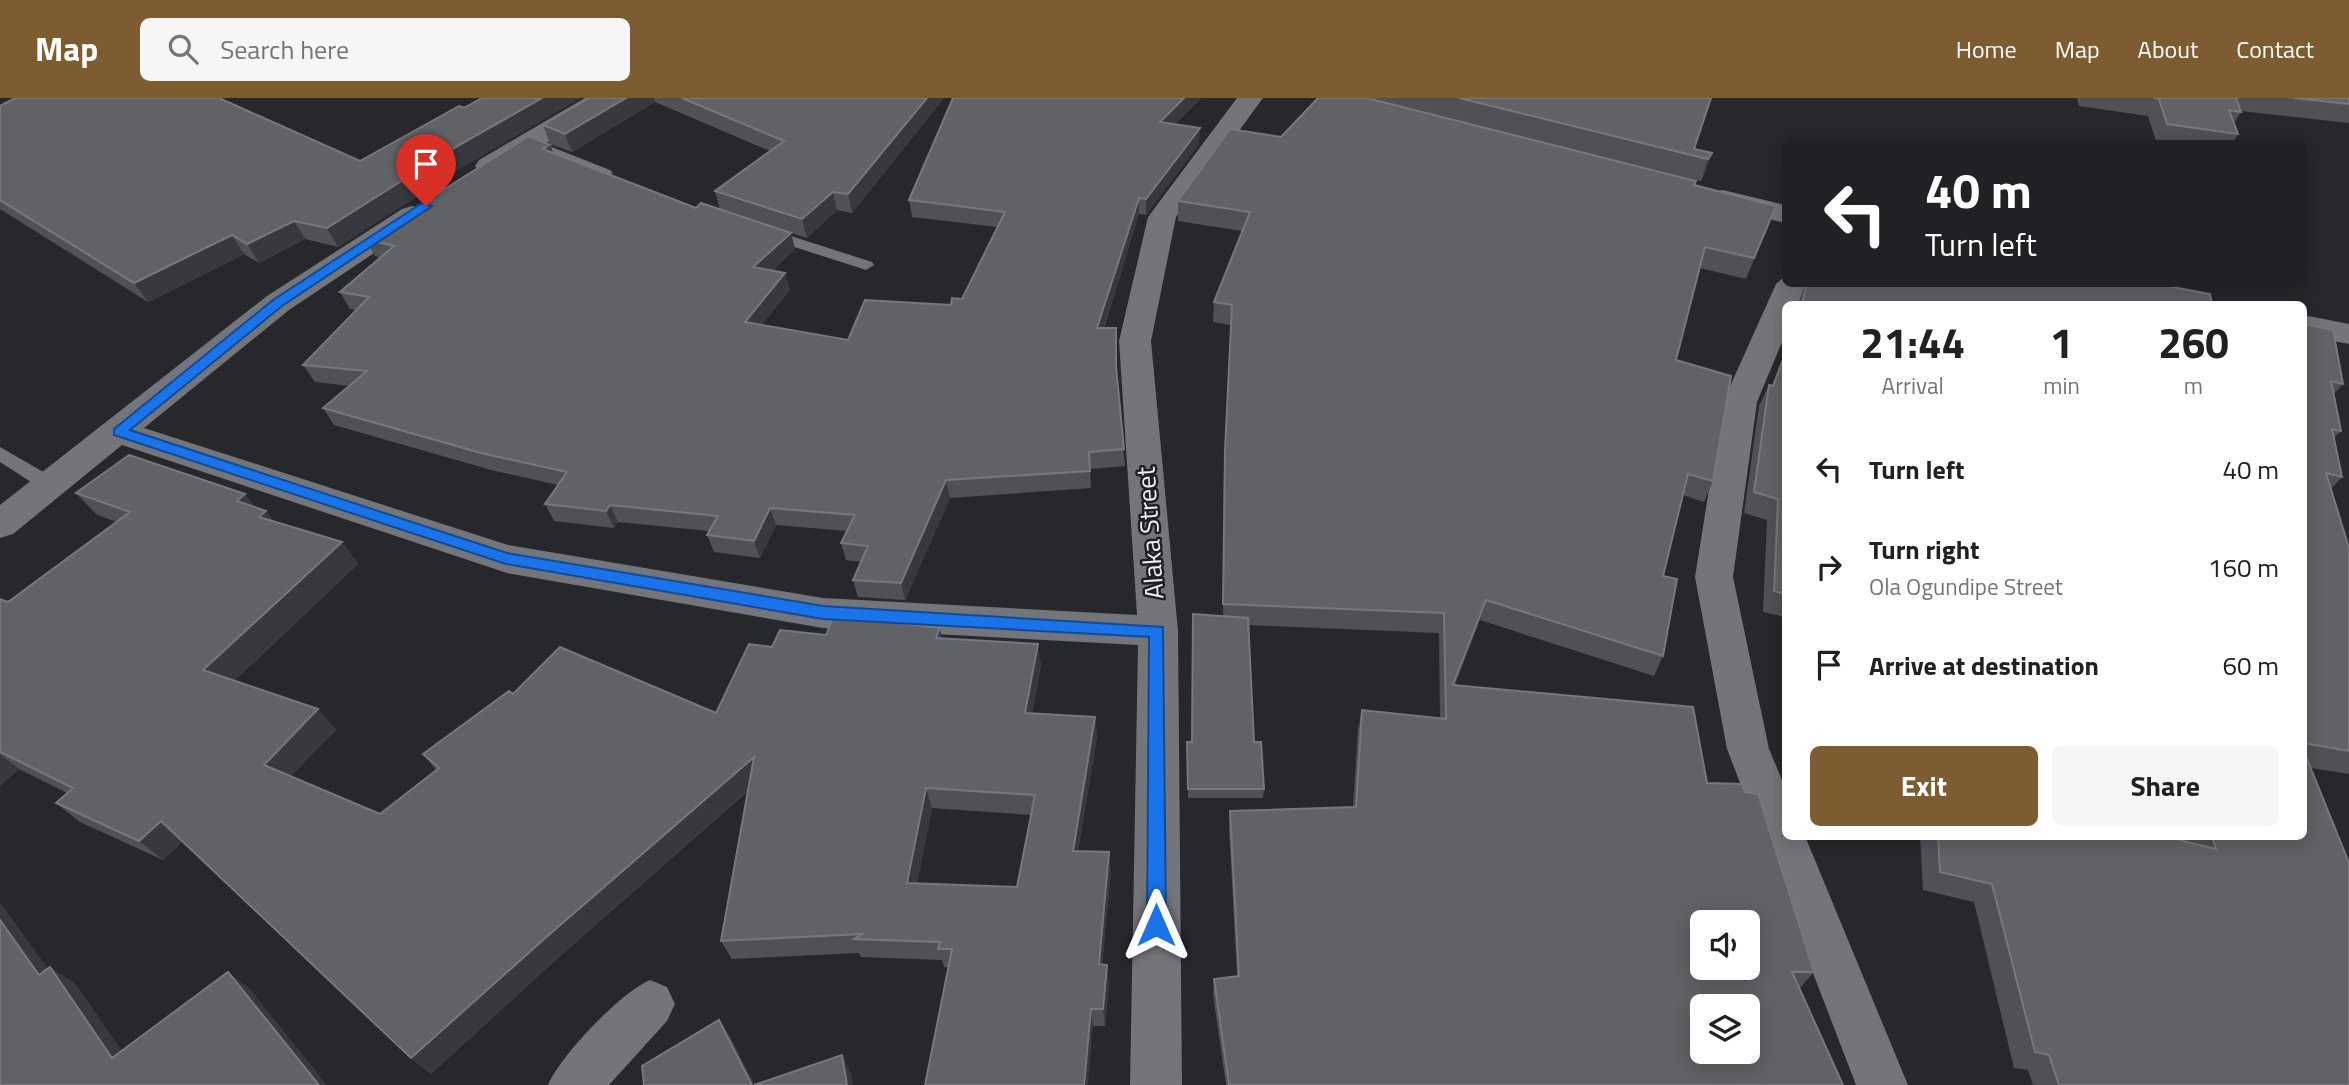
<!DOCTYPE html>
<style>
body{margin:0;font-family:"Titillium Web",sans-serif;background:#f6f6f6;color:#202124;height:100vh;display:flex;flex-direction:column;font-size:26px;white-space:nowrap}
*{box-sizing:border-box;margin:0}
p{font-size:23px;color:#757577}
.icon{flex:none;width:38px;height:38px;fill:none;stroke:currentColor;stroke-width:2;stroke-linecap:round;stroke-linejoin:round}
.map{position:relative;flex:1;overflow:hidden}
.side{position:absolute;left:1782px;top:203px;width:525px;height:539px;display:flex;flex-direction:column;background:#fff;border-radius:10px;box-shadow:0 4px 18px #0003}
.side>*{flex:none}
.guide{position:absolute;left:1782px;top:42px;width:525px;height:147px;border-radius:10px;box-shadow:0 4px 18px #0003;background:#202124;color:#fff;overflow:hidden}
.tools{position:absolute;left:1690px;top:812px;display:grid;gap:14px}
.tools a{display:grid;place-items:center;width:70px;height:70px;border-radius:10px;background:#fff;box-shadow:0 4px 18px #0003;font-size:35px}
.pin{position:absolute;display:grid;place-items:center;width:60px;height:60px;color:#fff;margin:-72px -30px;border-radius:50% 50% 50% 0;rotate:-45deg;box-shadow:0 0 7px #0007}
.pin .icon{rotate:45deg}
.me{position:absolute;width:77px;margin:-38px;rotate:0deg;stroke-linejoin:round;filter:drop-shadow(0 0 5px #0008)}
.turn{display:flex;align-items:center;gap:24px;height:147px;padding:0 28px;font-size:32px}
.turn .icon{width:91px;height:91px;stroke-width:2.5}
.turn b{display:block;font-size:49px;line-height:60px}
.eta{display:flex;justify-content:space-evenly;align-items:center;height:119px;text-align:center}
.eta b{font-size:42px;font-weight:700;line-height:49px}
.button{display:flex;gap:14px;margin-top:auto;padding:14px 28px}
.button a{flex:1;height:80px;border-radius:10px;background:#7e5c31;color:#fff;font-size:28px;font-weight:700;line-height:80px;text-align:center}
.button a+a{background:#f6f6f6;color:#202124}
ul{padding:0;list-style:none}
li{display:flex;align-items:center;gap:21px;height:98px;padding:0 28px}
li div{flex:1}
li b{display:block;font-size:26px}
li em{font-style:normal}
header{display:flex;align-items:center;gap:42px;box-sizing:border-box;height:98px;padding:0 35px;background:#7e5c31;color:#fff}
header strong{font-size:33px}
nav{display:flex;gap:38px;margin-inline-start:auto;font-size:24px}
.search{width:490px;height:63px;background:#f6f6f6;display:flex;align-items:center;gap:18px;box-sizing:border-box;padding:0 24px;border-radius:10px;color:#757577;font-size:26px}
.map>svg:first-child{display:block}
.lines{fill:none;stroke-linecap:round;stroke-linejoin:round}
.service{fill:#73757a;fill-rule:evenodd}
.minor{fill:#73757a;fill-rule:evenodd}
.wall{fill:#505156;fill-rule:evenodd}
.shaded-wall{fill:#38393e}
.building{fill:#616266;stroke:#77787c;stroke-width:2;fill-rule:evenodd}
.route{fill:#1a73e8;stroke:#114b97;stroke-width:2}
.labels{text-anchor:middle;stroke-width:5;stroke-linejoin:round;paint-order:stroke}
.street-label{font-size:26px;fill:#edeef0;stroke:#1d1f23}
</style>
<header>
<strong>Map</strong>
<div class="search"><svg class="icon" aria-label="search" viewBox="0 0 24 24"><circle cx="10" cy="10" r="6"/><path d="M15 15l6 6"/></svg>Search here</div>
<nav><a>Home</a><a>Map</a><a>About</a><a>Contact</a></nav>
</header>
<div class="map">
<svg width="2349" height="987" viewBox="0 0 2349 987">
<rect width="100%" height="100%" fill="#27282c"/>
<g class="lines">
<path class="service" d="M529 40 610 72 613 75 605 80 600 78 524 47 522 44Z
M766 130 872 164 874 167 866 172 860 170 760 138 758 135Z
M0 349 59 383 62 388 59 393H45L0 364Z"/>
<path class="minor" d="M585 0H616L612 5 499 74H479L475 68 479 62Z
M1237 0H1263L1176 119 1151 243 1178 533 1182 987H1130L1138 547 823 530 507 475 122 347 13 436 0 440V407L267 198 402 111 412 108 422 111 426 117 422 123 289 212 144 330 508 447 823 500 1137 517 1119 243 1148 119Z
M1723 92 1785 107V125L1713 106 1709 100 1713 94Z
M1785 178V186H1806L1798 206H1785V237L1757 304 1733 479 1769 651 1785 689V738H1805L1908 987H1856L1727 651 1695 479 1723 304 1776 186Z
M2303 217 2349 226V246L2303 237Z
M650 882 667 889 675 906 667 923 609 987H548C560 958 621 894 650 882Z"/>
</g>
<path class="wall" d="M589 0H944L852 115 837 112 807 140 791 135 795 151 772 173 785 175 790 192 761 227 848 242 951 207 962 201 997 129 912 119 909 102 953 0H1201L1175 26 1199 46 1146 117 1139 116 1104 230H1116V277L1125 368 1090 371 1091 390 950 400 905 502 858 499 853 482 861 464 846 462 841 445 847 433 776 427 760 460 714 454 707 437 709 433 618 424 614 430 554 423 545 406 558 387 491 372 334 327 323 310 350 288 315 284 303 267 357 212 350 211 340 194 380 160 375 158 365 141 554 55 696 110 720 112 715 93 770 53 655 4 572 54 550 46 543 27Z
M1370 0H1711L1694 51 1712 55 1704 77 1701 83Z
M2077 0H2349V25L2241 13V14L2234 25 2238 36 2232 46H2172L2156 43 2148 18 2079 8Z
M0 8 360 63 458 72 338 149 305 141 259 165 244 156 148 204 0 111Z
M1281 39 1694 87 1776 108 1746 181 1700 170 1676 262 1713 383 1704 404 1683 397 1663 478V558L1654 578 1480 522 1455 587 1707 685 1745 694 1814 874 1799 891 1843 987H1226L1213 897 1214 881 1237 878 1229 731 1230 713 1353 709 1358 632 1362 612 1440 620 1439 535 1248 527 1254 644 1264 691 1263 700H1188L1187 644H1192L1223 518 1224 373 1231 227 1213 224 1214 204 1242 133 1178 123V103Z
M1806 186H2157L2220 206H1798L1806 188 1808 187Z
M2303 226 2343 286 2334 296 2341 333 2334 340 2342 379 2331 391 2349 450V676L2311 670 2349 987H2033L2028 972 2014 970 1974 804 1923 792 1920 738H2163L2185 744 2183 738H2303Z
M1785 252V519L1763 514 1767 422 1744 415 1759 308 1769 287 1772 288Z
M76 395 245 396 255 409 266 413 274 424 342 444 358 466 234 583 318 611 336 632 291 678 380 716 436 672 423 656 513 596 716 615 772 549 826 537 885 515 887 524 940 530 942 541 1041 567 1032 615 1095 619 1097 639 1078 753 1111 773 1102 867 1109 884 1105 928H1093L948 869H944L942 862 861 859 859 855 732 861 721 843 748 693 558 860 431 976 411 960 183 743 163 762 80 724 56 705 67 695 19 671 0 688V501L8 504 116 424 96 416ZM932 710 1031 717 1017 789 917 785Z"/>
<path class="shaded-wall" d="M542 0H581L458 72 338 149 327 130 449 53Z
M626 0H654L655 4 572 54 565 36Z
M927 0H944L852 115 848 96Z
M1184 0H1201L1160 40V24Z
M1200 30 1199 46 1146 117V101Z
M550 47 557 63 543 51Z
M1712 55 1704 77 1701 83 1708 61Z
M833 94 837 112 807 140 802 121Z
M1139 100V116L1098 247 1097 230Z
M294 123 305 141 259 165 247 146Z
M791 135 795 151 758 186 753 169Z
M232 137 244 156 148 204 134 185Z
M785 175 790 192 750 242 745 224Z
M946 382 950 400 905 502 901 485Z
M245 396 261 417 266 413 283 434 237 403Z
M610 407 618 424 614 430 606 413Z
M770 410 776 427 760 460 754 443Z
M342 444 358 466 223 593 203 572Z
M1486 502 1480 522 1447 607 1453 587Z
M885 515 891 536 881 523Z
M940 530 944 551 936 540Z
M1038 546 1041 567 1028 635 1025 615Z
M318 611 336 632 283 687 264 667Z
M1095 619 1097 639 1075 772 1073 753Z
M0 656 19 671 0 688Z
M754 659 763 679 558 860 431 976 411 960 543 842Z
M926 690 932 710 913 804 907 785Z
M161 723 184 742 163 762 139 743Z
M1109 754 1111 773 1100 884 1099 866Z
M0 804 64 893 39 877 0 822Z
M1107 867 1109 884 1105 928 1103 911Z
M50 869 75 885 137 975 112 960Z
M228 874 249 890 327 987H319Z
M1091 911 1093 928 1088 987H1084Z
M719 922 731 940 755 987H752Z
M842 957 851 975 853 987H847Z"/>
<path class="building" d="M15 0H219L360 63 459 8 464 10 482 0H542L449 53 327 130 294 123 247 146 232 137 134 185 0 102V8Z
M589 0H626L565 36 543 27Z
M682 0H927L848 96 833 94 802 121 715 93 784 43Z
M953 0H1184L1160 24 1200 30 1146 101 1139 100 1097 230H1116V268L1124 351 1089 354 1090 373 946 382 901 485 853 482 868 448 841 445 855 417 770 410 754 443 707 437 718 418 610 407 606 413 545 406 567 374 481 355 323 310 367 273 303 267 369 199 340 194 394 148 365 141 529 38 550 47 543 51 696 110 701 105 791 135 753 169 785 175 745 224 848 242 865 202 951 207 952 200 962 201 1005 114 909 102Z
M1318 0H1367L1696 83 1694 87 1776 108 1754 160 1705 149 1676 262 1731 278 1713 383 1688 376 1663 478 1677 481 1663 558 1486 502 1453 587 1693 609 1707 685 1742 686 1745 694 1758 696 1814 874H1792L1843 987H1229L1214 881 1239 878 1230 713 1356 709 1362 612 1446 621 1444 515 1223 506 1225 353 1232 207 1214 204 1250 114 1178 103 1230 31 1281 39ZM1703 824H1748V870H1703ZM1703 908H1748V954H1703Z
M1459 0H1711L1694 51 1712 55 1708 61Z
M2154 0H2236L2241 14 2229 12 2238 36 2167 26 2159 1Z
M2293 0H2349V6Z
M1810 186H2157L2210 196 2212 205 2220 206H1802L1806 188Z
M2303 226 2333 232 2343 286 2331 283 2341 333 2332 331 2342 379 2326 375 2349 450V653L2303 645Z
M1785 257V496L1774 493 1778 401 1754 394 1769 287 1773 288Z
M129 357 245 396 237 403 266 413 259 419 342 444 203 572 318 611 264 667 380 716 439 670 423 656 509 593 513 596 560 549 716 615 749 546 772 549 780 532 826 537 836 512 885 515 881 523 940 530 936 540 1038 546 1025 615 1095 619 1073 753 1109 754 1099 866 1107 867 1103 911H1091L1084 987H925L952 851H938L940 844 854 841 862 836 721 843 754 659 543 842 411 960 161 723 139 743 56 705 73 690 0 654V501L8 504 130 414 76 395ZM926 690 1035 697 1017 789 907 785Z
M1193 516 1248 520 1254 644H1261L1264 691H1188L1187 644H1192Z
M2303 651 2349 765V987H2059L2049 957 2035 954 1992 786 1940 774 1938 738H2163L2216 751 2212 738H2303Z
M0 822 39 877 50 869 112 960 228 874 319 987H0Z
M719 922 752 987H644L642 968Z
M842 957 847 987H754Z"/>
<path class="route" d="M422 105 432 108 282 208 130 332 507 455 823 508 1163 529 1166 827 1163 833 1156 836 1149 833 1147 827 1149 539 823 521 506 466 114 337V331L273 202Z"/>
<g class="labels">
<g class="street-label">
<text transform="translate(1150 435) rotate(-94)" y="9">Alaka Street</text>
</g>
</g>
</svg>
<div class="tools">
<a><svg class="icon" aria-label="sound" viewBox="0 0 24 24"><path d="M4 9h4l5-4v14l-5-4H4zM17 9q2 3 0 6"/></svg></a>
<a><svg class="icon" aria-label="layers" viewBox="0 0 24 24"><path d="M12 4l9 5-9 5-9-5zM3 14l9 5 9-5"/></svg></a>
</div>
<div class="pin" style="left:426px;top:108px;background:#d93025"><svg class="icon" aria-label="arrive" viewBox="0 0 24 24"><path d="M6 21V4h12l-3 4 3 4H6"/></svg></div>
<svg class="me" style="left:1156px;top:827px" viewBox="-20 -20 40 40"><path d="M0-17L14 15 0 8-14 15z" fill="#1a73e8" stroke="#fff" stroke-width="4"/></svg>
<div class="guide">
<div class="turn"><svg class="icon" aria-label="left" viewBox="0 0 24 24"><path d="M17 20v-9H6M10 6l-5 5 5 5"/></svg><div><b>40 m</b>Turn left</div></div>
</div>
<section class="side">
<div class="eta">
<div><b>21:44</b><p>Arrival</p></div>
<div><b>1</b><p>min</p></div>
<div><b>260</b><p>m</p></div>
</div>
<ul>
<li><svg class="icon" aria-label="left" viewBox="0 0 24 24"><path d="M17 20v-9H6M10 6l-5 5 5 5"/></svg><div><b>Turn left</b></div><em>40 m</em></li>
<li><svg class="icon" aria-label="right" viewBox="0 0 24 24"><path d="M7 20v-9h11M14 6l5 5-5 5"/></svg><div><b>Turn right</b><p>Ola Ogundipe Street</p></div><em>160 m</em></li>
<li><svg class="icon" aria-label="arrive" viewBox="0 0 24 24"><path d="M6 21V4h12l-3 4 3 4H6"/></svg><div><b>Arrive at destination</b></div><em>60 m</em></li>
</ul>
<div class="button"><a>Exit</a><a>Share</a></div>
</section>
</div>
